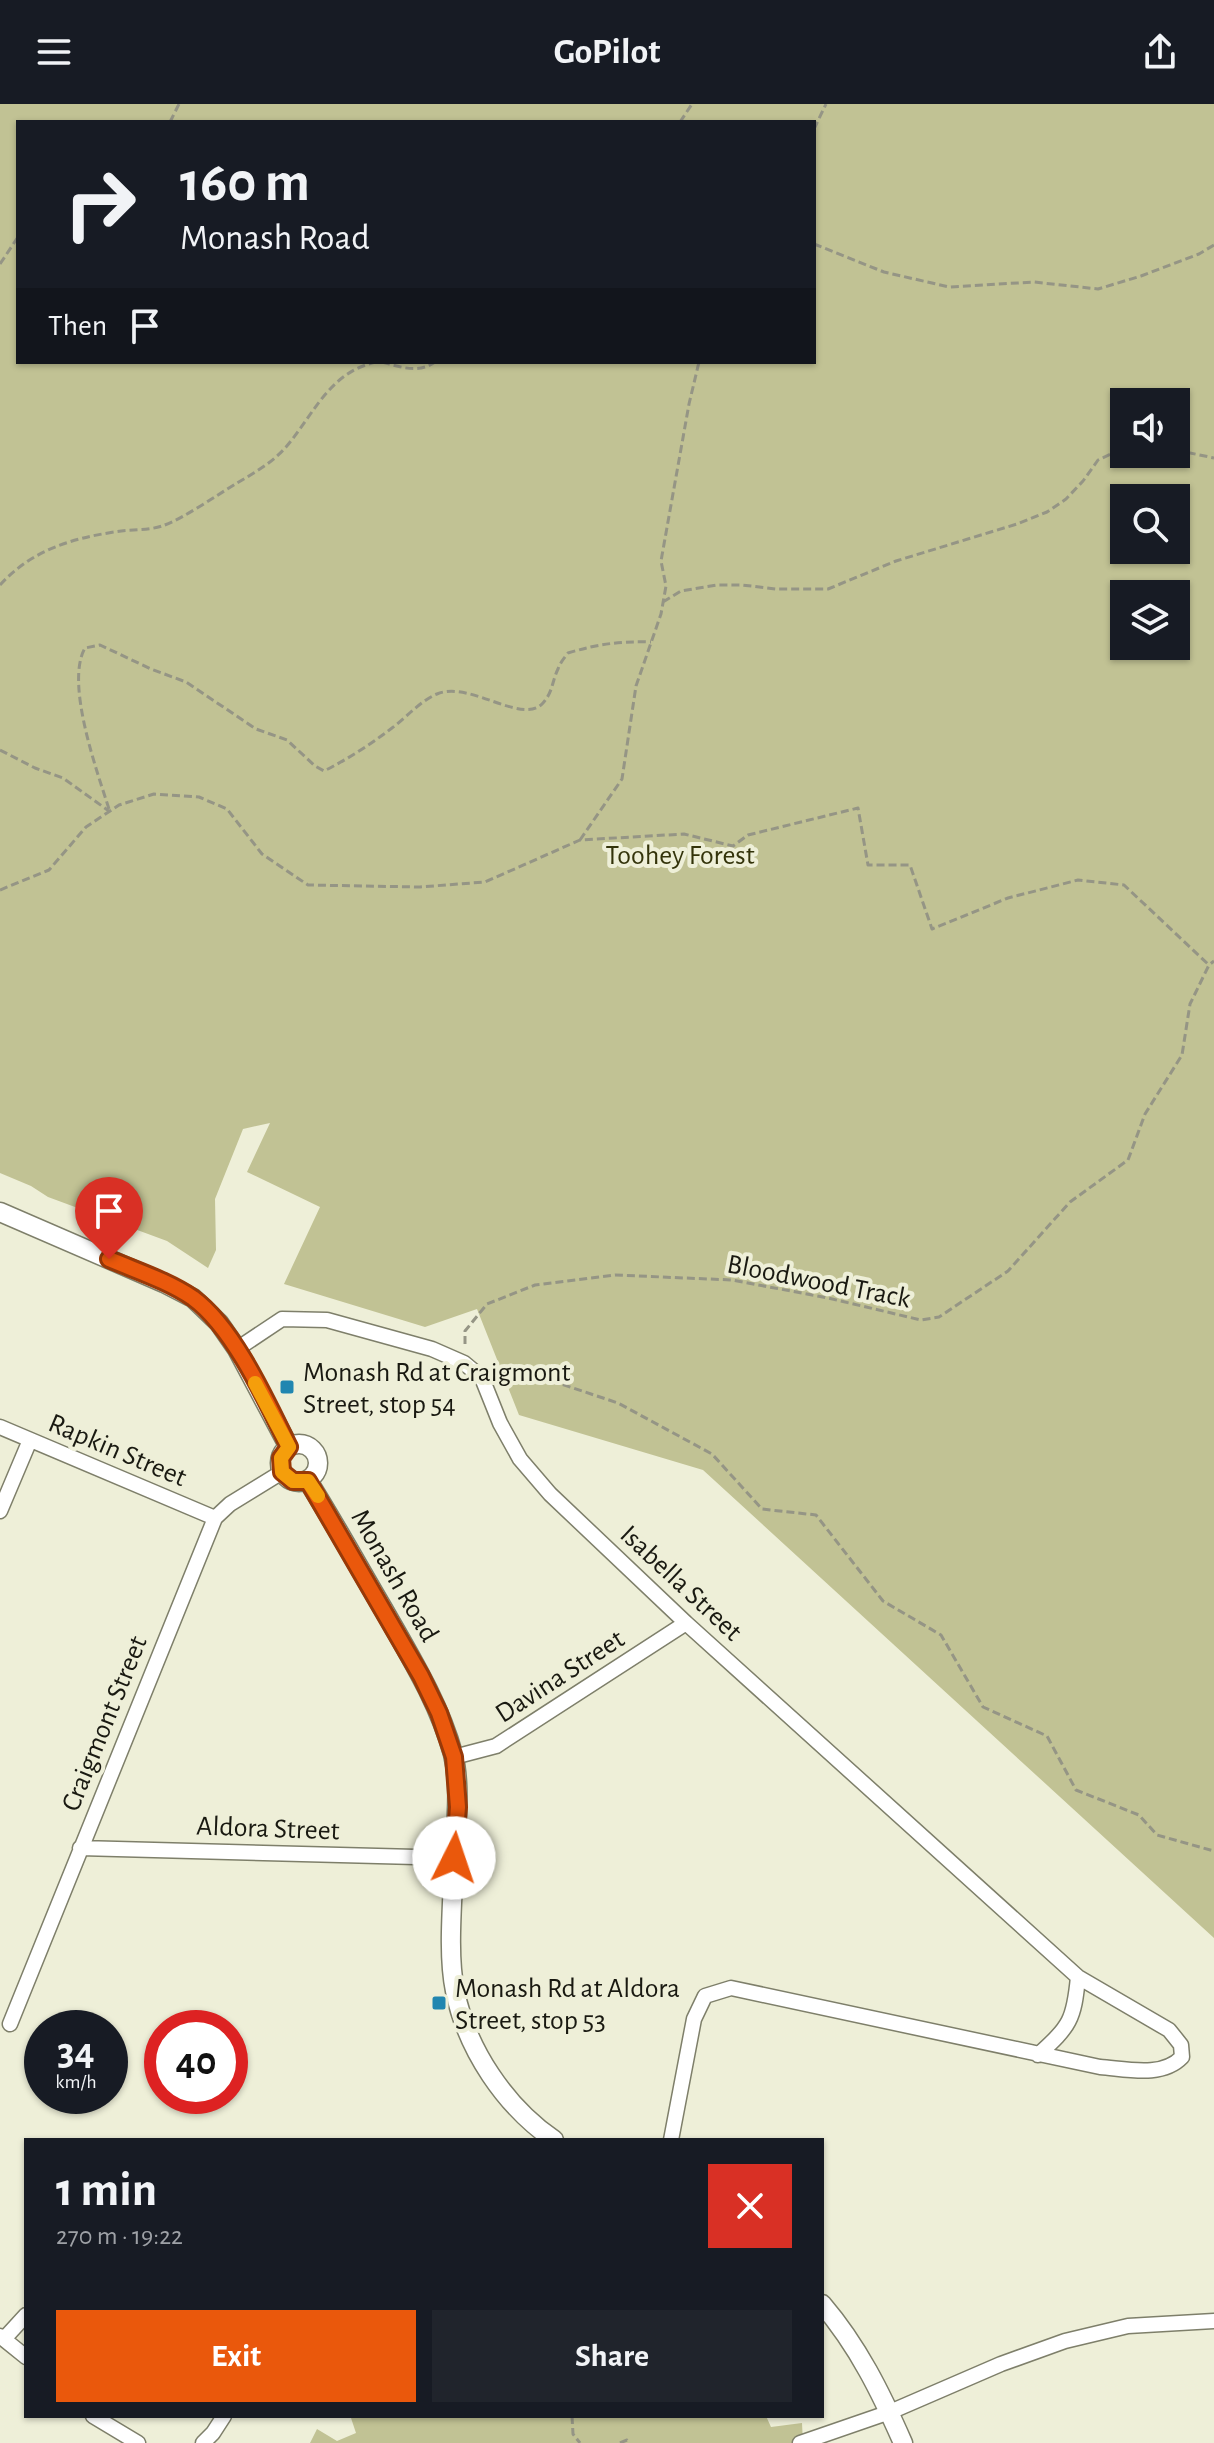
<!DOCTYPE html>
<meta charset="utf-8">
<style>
body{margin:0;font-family:"Alegreya Sans",sans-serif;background:#20242c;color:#f1f3f6;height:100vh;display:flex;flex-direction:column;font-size:30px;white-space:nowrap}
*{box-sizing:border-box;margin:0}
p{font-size:26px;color:#9ea1a6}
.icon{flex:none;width:44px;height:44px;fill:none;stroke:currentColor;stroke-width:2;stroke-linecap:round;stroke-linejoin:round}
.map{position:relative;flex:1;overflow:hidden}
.details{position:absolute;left:24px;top:2034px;width:800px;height:280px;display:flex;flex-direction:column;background:#171b24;border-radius:0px;box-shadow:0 2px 6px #0004}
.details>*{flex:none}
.guide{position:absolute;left:16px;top:16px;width:800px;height:244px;border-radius:0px;box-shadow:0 2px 6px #0004;background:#171b24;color:#f1f3f6;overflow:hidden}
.tools{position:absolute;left:1110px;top:284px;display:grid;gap:16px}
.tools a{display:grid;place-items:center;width:80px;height:80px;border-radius:0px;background:#171b24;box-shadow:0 2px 6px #0004;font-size:40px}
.speed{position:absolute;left:24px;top:1906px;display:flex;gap:16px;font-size:40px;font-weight:700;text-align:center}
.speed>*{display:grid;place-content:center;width:104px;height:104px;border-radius:50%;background:#171b24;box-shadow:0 2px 6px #0004;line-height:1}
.speed small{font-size:20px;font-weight:400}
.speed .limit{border:12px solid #d22;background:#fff;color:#111}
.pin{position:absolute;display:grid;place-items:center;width:68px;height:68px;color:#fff;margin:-82px -34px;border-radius:50% 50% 50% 0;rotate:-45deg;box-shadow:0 0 8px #0007}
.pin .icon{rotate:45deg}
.me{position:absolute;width:88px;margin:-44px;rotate:4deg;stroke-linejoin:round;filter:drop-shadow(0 0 6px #0008)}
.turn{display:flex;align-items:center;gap:28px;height:168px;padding:0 32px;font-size:36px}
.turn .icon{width:104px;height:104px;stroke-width:2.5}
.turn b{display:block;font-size:56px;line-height:68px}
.then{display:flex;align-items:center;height:76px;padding:0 32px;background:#0003;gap:16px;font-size:30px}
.round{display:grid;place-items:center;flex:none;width:84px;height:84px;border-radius:0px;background:#20242c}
.overview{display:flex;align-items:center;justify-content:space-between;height:136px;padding:0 32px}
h1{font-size:48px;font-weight:700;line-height:60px}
.button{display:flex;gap:16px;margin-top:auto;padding:16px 32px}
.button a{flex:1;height:92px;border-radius:0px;background:#ea580c;color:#fff;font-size:32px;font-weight:700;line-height:92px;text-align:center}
.button a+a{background:#20242c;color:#f1f3f6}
header{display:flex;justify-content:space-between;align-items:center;height:104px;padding:0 32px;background:#171b24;font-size:36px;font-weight:700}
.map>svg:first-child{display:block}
.green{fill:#c1c294;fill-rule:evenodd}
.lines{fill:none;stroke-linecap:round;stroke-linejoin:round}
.minor-casing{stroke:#7e7f6a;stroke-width:17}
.tertiary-casing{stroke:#7e7f6a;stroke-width:21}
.path{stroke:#959585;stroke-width:3;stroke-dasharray:8 4;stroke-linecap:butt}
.minor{stroke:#fff;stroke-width:14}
.tertiary{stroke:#fff;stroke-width:18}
.route-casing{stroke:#983908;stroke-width:20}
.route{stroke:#ea580c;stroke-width:14}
.slow{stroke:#f59e0b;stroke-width:14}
.poi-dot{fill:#2186b0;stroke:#eeefd8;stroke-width:3}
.labels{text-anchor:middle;stroke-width:8;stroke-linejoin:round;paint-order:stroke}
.park-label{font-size:28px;fill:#33330a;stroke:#eeefd8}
.street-label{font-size:28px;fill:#191911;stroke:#eeefd8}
.poi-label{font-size:28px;fill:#191911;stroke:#eeefd8;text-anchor:start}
</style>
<header><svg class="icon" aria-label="menu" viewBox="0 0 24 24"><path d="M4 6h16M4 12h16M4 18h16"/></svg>GoPilot<svg class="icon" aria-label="share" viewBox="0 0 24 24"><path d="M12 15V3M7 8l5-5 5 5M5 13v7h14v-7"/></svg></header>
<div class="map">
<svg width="1214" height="2339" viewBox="0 0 1214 2339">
<rect width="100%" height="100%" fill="#eeefd8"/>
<path class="green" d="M0 0H1214V1834L703 1366 519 1311 477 1205 425 1223 284 1180 320 1103 247 1068 270 1019 243 1025 215 1095 216 1146 208 1164 167 1137 48 1093 31 1082 0 1069ZM18 18H814V258H18ZM1124 298H1176V350H1124ZM1124 394H1176V446H1124ZM1124 490H1176V542H1124Z
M353 2312H766L771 2323 802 2319 803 2339H310L317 2325 337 2337 356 2329 351 2314Z"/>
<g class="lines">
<defs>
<path id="minor" d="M237 1245 282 1215 327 1216 432 1245 464 1259 482 1274 500 1319 520 1355 550 1390 686 1519 1078 1873 1169 1926 1181 1941 1182 1953C1162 1974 1127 1965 1100 1963L731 1884 705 1892 694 1915 671 2036
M0 1323 215 1414
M0 1407 30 1336
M454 1653 496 1642 686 1519
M80 1744 454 1754
M10 1920 215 1414 230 1400 282 1368
M1038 1951C1070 1922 1074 1916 1078 1873
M0 2232 26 2253
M4 2235 26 2211
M93 2312 138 2339
M203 2339 213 2329 224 2312
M800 2339 890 2308 1001 2260 1065 2237 1128 2222 1214 2217"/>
<path id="tertiary" d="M0 1108 164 1179 193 1194 219 1219 237 1245 289 1343
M280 1359a19 19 0 1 1 38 0a19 19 0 1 1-38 0Z
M308 1377C335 1420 359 1464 385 1508 411 1554 439 1599 453 1650 461 1683 456 1720 454 1754 453 1794 447 1849 455 1887 467 1946 505 2002 554 2036
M822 2200C858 2242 881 2289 903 2339"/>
</defs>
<use href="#minor" class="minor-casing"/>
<use href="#tertiary" class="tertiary-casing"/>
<path class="path" d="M170 18 179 0
M680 18 692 0
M814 25 826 0
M814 140 884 168 949 183 1034 178 1098 185 1141 172 1199 150 1214 141
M0 160 18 133
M382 258C401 263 418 270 435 258
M1176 346 1214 354
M0 481C31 447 69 435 114 428 130 425 147 427 162 422 183 415 217 391 237 379 254 369 272 359 286 343 314 310 330 267 377 258
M663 498 681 487 717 481H742L776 485H828L896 457 1017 420 1047 408 1066 395 1083 377 1098 356 1124 344
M0 646 35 664 63 674 109 707
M109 705C97 667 65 579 85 544L100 541 151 565 186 578 256 625 287 636 315 662 324 667C348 655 371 640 392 624 407 613 420 597 437 590 470 576 522 622 543 599 553 588 552 577 558 565 560 559 564 554 568 549 598 540 620 537 651 538
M580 736 622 675 636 582 661 510 666 482 661 457 689 300 699 258
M0 786 49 766 86 723 119 701 154 690 199 693 227 705 262 750 308 781 420 783 485 778 580 736 684 730 733 742 748 731 858 704 868 761H910L932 825 1008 794 1078 776 1124 781 1209 861
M465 1240V1227L487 1200 535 1181 615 1171 732 1176 828 1194 921 1216 939 1213 1008 1167 1070 1098 1128 1056 1145 1010 1182 951 1190 900 1209 861 1214 857
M493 1264 531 1270 618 1299 712 1350 762 1405 816 1411 883 1497 941 1531 983 1603 1047 1632 1076 1686 1139 1711 1157 1731 1214 1747
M572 2312 573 2330 580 2339
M620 2339 627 2336 630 2339"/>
<use href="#minor" class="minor"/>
<use href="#tertiary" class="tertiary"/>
</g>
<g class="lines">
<defs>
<path id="route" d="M109 1155C137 1167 168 1177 193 1194 234 1224 267 1298 289 1343L281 1354 282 1368 293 1377H308L421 1572 439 1609 454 1653 458 1703 454 1754"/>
</defs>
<use href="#route" class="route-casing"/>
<use href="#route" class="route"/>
<path class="slow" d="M255 1279 289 1343 281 1354 282 1368 293 1377H308L318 1392"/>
</g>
<g class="poi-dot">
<rect x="279" y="1275" width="16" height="16" rx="4"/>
<rect x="431" y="1891" width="16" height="16" rx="4"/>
</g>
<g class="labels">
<g class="park-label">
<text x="680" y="760">Toohey Forest</text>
</g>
<g class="street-label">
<text transform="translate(819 1176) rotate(11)" y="10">Bloodwood Track</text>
<text transform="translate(118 1345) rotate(23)" y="10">Rapkin Street</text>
<text transform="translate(396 1471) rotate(60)" y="10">Monash Road</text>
<text transform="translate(682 1478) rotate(43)" y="10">Isabella Street</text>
<text transform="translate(559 1571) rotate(-33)" y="10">Davina Street</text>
<text transform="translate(103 1619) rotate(-68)" y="10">Craigmont Street</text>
<text transform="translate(268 1723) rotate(2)" y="10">Aldora Street</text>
</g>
<g class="poi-label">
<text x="303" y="1277">Monash Rd at Craigmont<tspan x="303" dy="32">Street, stop 54</tspan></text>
<text x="455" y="1893">Monash Rd at Aldora<tspan x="455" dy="32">Street, stop 53</tspan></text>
</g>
</g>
</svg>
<div class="tools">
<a><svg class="icon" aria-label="sound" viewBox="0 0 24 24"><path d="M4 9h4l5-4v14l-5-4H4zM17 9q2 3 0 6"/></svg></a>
<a><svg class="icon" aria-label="search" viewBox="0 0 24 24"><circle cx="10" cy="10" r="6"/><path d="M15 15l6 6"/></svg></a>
<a><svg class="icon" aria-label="layers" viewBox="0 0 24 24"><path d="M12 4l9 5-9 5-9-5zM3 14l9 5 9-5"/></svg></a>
</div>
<div class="speed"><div>34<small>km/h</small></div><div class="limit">40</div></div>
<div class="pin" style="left:109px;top:1155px;background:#d93025"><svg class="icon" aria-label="arrive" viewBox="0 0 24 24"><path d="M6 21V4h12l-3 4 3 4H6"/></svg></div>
<svg class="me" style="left:454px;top:1754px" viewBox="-20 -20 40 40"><circle r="19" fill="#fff"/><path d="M0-13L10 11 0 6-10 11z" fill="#ea580c"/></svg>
<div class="guide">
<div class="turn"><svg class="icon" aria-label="right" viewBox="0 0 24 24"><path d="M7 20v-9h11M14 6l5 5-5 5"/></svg><div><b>160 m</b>Monash Road</div></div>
<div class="then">Then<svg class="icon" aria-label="arrive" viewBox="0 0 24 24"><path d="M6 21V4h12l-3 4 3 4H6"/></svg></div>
</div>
<section class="details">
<div class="overview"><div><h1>1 min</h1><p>270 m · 19:22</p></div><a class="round" style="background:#d93025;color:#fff"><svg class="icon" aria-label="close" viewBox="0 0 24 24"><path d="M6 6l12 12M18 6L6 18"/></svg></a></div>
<div class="button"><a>Exit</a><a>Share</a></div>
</section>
</div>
